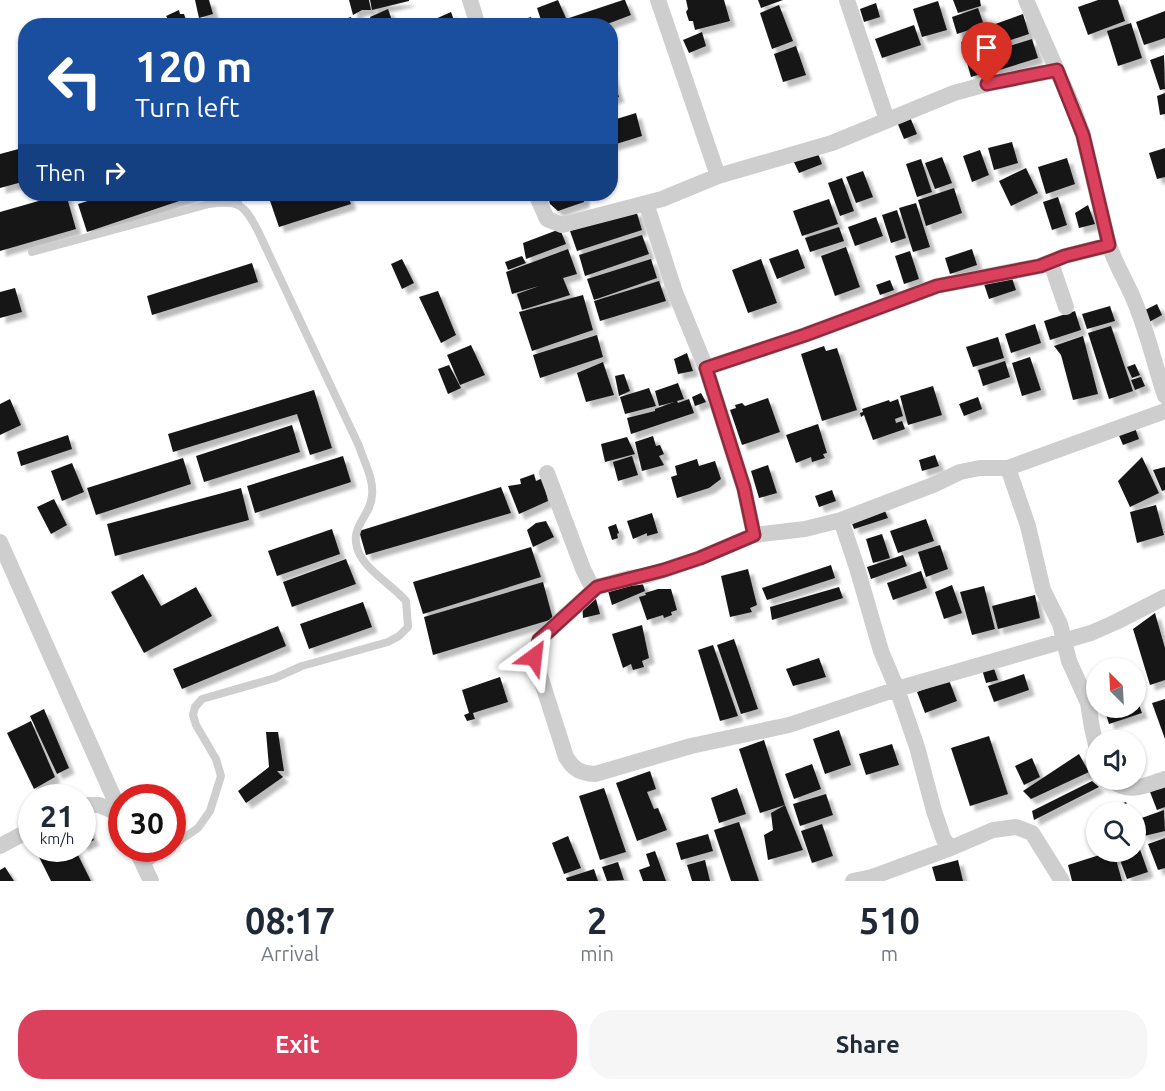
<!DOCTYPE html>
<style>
body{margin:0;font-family:Ubuntu,sans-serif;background:#f6f6f7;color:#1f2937;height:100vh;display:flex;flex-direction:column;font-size:22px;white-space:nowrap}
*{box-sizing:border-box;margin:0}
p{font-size:20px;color:#747a83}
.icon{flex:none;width:33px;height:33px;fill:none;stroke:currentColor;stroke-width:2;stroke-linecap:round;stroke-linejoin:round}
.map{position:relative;height:881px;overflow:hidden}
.drawer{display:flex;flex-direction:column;background:#fff;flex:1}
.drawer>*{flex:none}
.top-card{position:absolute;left:18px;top:18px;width:600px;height:183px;border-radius:24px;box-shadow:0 2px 4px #0004;background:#1a4fa0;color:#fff;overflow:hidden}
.needle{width:39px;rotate:336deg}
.controls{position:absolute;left:1086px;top:658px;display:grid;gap:12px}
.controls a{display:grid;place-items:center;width:60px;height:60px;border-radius:50%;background:#fff;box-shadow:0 2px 4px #0004;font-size:30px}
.speed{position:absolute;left:18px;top:784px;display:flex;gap:12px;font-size:30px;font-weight:700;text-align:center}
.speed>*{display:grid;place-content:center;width:78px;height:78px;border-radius:50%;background:#fff;box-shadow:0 2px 4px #0004;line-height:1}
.speed small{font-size:15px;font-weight:400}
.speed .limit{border:9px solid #d22;background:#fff;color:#111}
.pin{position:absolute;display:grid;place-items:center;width:51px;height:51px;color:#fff;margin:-62px -26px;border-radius:50% 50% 50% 0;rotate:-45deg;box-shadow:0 0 6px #0007}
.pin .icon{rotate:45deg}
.me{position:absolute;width:66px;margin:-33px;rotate:30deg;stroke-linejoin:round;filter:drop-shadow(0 0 4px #0008)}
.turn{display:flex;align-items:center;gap:21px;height:126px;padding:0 18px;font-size:27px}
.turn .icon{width:78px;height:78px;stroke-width:2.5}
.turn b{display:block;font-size:42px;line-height:51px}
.then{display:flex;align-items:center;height:57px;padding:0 18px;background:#0003;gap:12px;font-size:22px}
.eta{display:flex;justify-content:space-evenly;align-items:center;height:102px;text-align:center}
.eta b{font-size:36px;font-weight:700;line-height:42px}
.button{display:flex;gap:12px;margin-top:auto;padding:12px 18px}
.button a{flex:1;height:69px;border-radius:24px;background:#db405d;color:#fff;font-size:24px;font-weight:700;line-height:69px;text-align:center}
.button a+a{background:#f6f6f7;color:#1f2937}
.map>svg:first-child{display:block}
.building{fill:#181818;filter:url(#shadow)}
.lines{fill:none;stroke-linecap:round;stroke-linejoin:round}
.lane{stroke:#cecece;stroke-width:8}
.street{stroke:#cecece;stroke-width:16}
.route-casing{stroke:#8e2a3c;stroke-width:15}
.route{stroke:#db405d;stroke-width:10}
</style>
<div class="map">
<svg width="1165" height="881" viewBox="0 0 1165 881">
<defs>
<filter id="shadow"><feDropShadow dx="5.5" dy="5.5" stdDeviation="1.5" flood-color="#0004"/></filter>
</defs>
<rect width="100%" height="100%" fill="#fff"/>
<path class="building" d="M195 0H209L213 14 199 18Z
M349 0H369L371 10H362L353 15Z
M370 0H409V1L372 10Z
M558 0 566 18 543 26 537 8Z
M623 0H625L631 15 602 26H572L569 18Z
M686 0H724L730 21 695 30 693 21H689L686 12 688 9Z
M758 0H783L761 8Z
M953 0H980L981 6 958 13Z
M1098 0H1118L1125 21 1088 35 1078 7Z
M938 1 947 30 922 37 913 9Z
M876 3 880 17 864 22 860 9Z
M779 5 793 41 772 49 760 13Z
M978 8 984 25 957 34 952 17Z
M388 9 394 26H373L370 17Z
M179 10 180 14H184L188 26H166L164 21 168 19 166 16Z
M1165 11V38L1144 45 1136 22Z
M451 12 455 23 449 26H435L433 20Z
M1023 14 1029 34 990 47 984 28Z
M351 17 354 26H332V23Z
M531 17 534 26H507V25Z
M1131 23 1142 58 1118 66 1107 31Z
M914 25 921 45 882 58 875 39Z
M702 32 706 46 689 53 683 40Z
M981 36 991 71 971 77 961 42Z
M1032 39 1038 58 993 72 987 53Z
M796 46 806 75 783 82 774 54Z
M1164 55 1165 89 1160 90 1150 60Z
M610 70 619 97 610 99Z
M1165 93V114L1160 115 1157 96Z
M636 113 642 136 613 145 610 137V121Z
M910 117 917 134 904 139 897 122Z
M1012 142 1018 163 994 170 988 148Z
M26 147V181L0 188V154Z
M1165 148V177L1157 179 1149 153Z
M980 150 989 175 972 182 963 156Z
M817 151 822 164 799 173 793 160Z
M942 157 952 183 935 189 925 163Z
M1067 158 1075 184 1046 194 1038 167Z
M921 159 932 192 917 197 906 164Z
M1026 168 1038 193 1011 206 999 181Z
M863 171 873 197 856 203 846 177Z
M842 178 854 211 840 216 828 183Z
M954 188 962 213 926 226 918 200Z
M63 194H66L76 229 0 251V212Z
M110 194H200L87 232 78 204Z
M272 194H347L351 204 279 227 268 195Z
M547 194H584V202L558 211 550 204Z
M1058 197 1067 225 1052 230 1043 202Z
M829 199 838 224 802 236 793 211Z
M916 203 930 247 913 252 899 208Z
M1088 205 1095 224 1079 228 1075 213Z
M636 210 642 230 577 251 570 231Z
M897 210 906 238 891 243 882 215Z
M876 217 883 236 855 246 848 227Z
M839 227 844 241 810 252 805 238Z
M560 229 566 244 526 259 523 243Z
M642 235 649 254 585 276 579 255Z
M846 247 860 287 835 296 821 256Z
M568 249 577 274 563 278 570 295 522 310 517 294 539 286 512 294 506 272Z
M798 249 805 268 777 279 769 259Z
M972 249 977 265 950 274 945 258Z
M910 251 919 279 904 284 895 256Z
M522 256 526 263 508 270 505 262Z
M402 259 414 283 402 289 391 264Z
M651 259 657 278 594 300 587 279Z
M761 259 777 303 748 313 732 270Z
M252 263 258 282 152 315 147 296Z
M1011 275 1016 290 989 299 984 284Z
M890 280 894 290 880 295 876 285Z
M659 281 666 301 600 321 594 301Z
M15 288 22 312 0 318V292Z
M438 291 456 335 441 343 419 297Z
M583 295 593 330 532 351 519 312Z
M1157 304 1162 315 1149 322 1143 311Z
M1110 306 1115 321 1087 329 1082 314Z
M1075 311 1081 330 1050 340 1044 321Z
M1035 324 1041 343 1011 353 1005 334Z
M1111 326 1133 391 1109 399 1088 333Z
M597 335 603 357 540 378 533 355Z
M1083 336 1098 394 1073 400 1061 355 1054 346Z
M998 337 1004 358 973 367 966 347Z
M471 345 485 375 460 385 447 355Z
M824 346 826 351 837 348 857 410 822 421 801 354Z
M687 353 693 371 678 374 674 359Z
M1030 357 1041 390 1022 396 1012 363Z
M1005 361 1010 377 983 386 978 370Z
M603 362 614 395 586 402 577 373Z
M1135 364 1140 375 1132 378 1127 367Z
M449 365 461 388 448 394 438 369Z
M624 374 630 391 619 396 615 376Z
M1141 377 1145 386 1135 390 1131 380Z
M678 383 684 399 677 401 678 403 689 399 694 413 631 434 627 418 655 411V409L674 402 659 406 655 391Z
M933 386 942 415 908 425 900 396Z
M649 388 656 406 625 414 620 397Z
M314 390 332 448 310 455 297 414 173 452 168 434Z
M701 393 706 402 695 406 692 397Z
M978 397 982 409 964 416 959 404Z
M768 398 780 432 742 445 730 410 736 408 735 405 742 403 745 406Z
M10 399 21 425 0 435V404Z
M898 399 903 416 895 419 896 423 902 421 905 429 873 440 864 415 861 417 860 413 863 412 862 409 889 400 890 402Z
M818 424 827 453 823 454 825 458 812 462 811 457 796 463 786 435Z
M292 425 300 452 204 482 196 456Z
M1134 425 1139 439 1123 445 1117 431Z
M68 435 72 449 21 466 17 452Z
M653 436 656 446 660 445 664 454 659 456 664 465 642 471 635 442Z
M627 437 635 454 605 462 601 444Z
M935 455 939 466 922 471 919 460Z
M343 456 351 482 255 513 247 486Z
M632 456 638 475 618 481 613 462Z
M1142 457 1159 493 1130 507 1118 481Z
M183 458 191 484 96 515 87 488Z
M697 459 699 466 715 461 721 479 709 488 677 498 671 477 677 475 675 466Z
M72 463 84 492 62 501 51 471Z
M768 465 777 493 759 498 751 471Z
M1165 467V490L1162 491 1153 470Z
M534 474 536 481 543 478 548 501 519 514 508 486 521 484 520 479Z
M501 487 511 513 366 555 359 531Z
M241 488 249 520 115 556 107 524Z
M832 490 836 501 819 507 815 496Z
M54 499 67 525 51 534 37 507Z
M1156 505 1164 535 1137 543 1130 512Z
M883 506 888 518 854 529 851 521Z
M652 513 658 533 647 536V533L633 539 627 521Z
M926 519 934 541 898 553 890 531Z
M546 521 554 537 533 547 527 530 536 523Z
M616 524 619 533 617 534 618 538 612 540 608 527Z
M332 529 340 554 277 576 268 551Z
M882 534 890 558 873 563 866 539Z
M940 545 948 569 926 577 918 552Z
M531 547 541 577 423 614 413 582Z
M903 555 907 566 871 579 867 567Z
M346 559 356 584 292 607 283 582Z
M831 565 835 578 767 600 762 588Z
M748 569 757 605 750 608 752 612 730 617 721 576Z
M921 571 927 588 893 600 887 583Z
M143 574 161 606 196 587 212 616 144 653 111 592Z
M642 581 645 591 612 605 608 591Z
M543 582 553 619 433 655 424 617Z
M952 585 962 613 944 619 935 592Z
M984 586 995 629 972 635 960 592Z
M839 587 843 598 772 620 770 607Z
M658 589H671L677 610 671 612 672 615 664 618 663 615 647 620 639 597 646 595 645 593Z
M1035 595 1040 618 998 629 992 606Z
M596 599 600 614 583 618 582 602Z
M363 602 372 627 309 649 300 624Z
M1155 613 1165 648V680L1150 685 1133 629Z
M642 625 649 658 642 661 644 667 633 670 631 664 623 668 612 634Z
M278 626 286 646 182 689 173 669Z
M734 639 758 709 741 714 717 645Z
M713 645 738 716 720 721 698 650Z
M819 658 826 677 793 686 786 669Z
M992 663 998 680 986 683 981 666Z
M1024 674 1029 690 994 702 988 686Z
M500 677 508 702 473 713 475 719 467 721 464 715 469 713 462 690Z
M949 680 957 701 925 713 917 692Z
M1136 696 1142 713 1109 724 1104 708H1136Z
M1165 699V739L1152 703Z
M44 709 69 768 57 774 30 716Z
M31 721 55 777 34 789 7 733Z
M839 730 851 765 825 774 813 739Z
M266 732H278L284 771H277L283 777 246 803 238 791 269 767Z
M989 736 1008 794 970 806 951 748Z
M764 740 785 805 803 850 768 860 764 835 773 830 771 813 785 805 760 813 739 749Z
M892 744 899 765 866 775 859 754Z
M1079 754 1089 772 1031 799 1023 791Z
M1032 758 1040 777 1024 785 1015 766Z
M812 764 821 789 794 799 785 774Z
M650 771 656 789 647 792 654 809 658 808 667 830 637 841 616 783Z
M1092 781 1099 787 1034 820 1032 811Z
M1165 786V807L1157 810 1150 792Z
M604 788 626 852 600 860 579 796Z
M737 788 746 814 719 823 711 798Z
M826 794 833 815 800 826 793 804Z
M1126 802 1130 813H1108L1106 809Z
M1164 810 1165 831 1144 836 1136 820Z
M82 819H84L94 840 82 846Z
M739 822 759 881H731L714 830Z
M822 824 833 856 812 863 801 831Z
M708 834 713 851 681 860 676 843Z
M568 836 581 868 564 874 552 843Z
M1136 838 1148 872 1127 879 1117 852H1136Z
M1165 838V868L1158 870 1148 844Z
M35 849H75L91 881H51Z
M655 851 666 881H643L639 870 650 866 646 854Z
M1109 852H1114L1122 881H1072L1068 865Z
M705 860 710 881H692L687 865Z
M958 860 963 881H936L932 867Z
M618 862 624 880 607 881 602 867Z
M5 867 14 881H0V870Z
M594 869 598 881H567L566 878Z"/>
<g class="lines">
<path class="lane" d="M238 204V194
M32 252 209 204C239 200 244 204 258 231L359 446C364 462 374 479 372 495 371 518 346 527 360 555 369 572 393 586 406 601L408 627 399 636 388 642 302 666 275 678 202 699 195 707 193 715 196 725 216 759 221 776 210 811 198 828 172 846
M143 866 168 849"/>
<path class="street" d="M470 0 478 26
M658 0 718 176
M847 0 887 120
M1026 0 1074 109 1083 135 1109 245C1116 266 1128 284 1136 305 1148 335 1155 365 1165 396
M536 194 547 219 562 225 662 199 718 176 832 143 954 93 987 84 1057 70
M646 203 675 292 706 368 744 488 754 535
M1051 263 1066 307
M706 368 805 335 937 286 1040 266 1065 256 1109 245
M1008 468 1028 526 1043 590 1060 624 1069 661 1088 703 1092 728 1096 745
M547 473 583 569 590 583 597 587 630 578 646 576 700 558 754 535 805 529 841 520 933 485 960 472 980 468H1008L1165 411
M841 520 857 568 881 651 897 689 917 747 934 811 944 840 951 848
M0 542 122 816
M597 587 539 640 534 657 566 757C574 770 580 773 595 774L691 746 789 725 897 689 1091 633 1116 622 1165 597
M1112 780C1130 795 1145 785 1165 779
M82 805H99L121 814
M0 846 32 829
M136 849 151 881
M872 877 951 848 993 830 1016 827 1032 833 1062 881
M853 881 872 877 873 881"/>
</g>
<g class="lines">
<defs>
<path id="route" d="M534 657 539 640 597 587 664 570 700 558 754 535 744 488 706 368 805 335 937 286 1040 266 1065 256 1109 245 1083 135 1057 70 987 84"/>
</defs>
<use href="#route" class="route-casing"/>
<use href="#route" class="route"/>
</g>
</svg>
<div class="controls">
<a><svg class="needle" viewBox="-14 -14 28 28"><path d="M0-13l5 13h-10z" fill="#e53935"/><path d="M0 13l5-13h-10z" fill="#747a83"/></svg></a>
<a><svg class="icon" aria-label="sound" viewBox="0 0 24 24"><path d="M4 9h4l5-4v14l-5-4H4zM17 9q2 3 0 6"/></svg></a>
<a><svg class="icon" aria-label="search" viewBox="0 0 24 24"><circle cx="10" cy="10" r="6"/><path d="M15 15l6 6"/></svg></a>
</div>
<div class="speed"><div>21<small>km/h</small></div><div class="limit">30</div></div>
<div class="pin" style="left:987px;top:84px;background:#d93025"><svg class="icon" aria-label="arrive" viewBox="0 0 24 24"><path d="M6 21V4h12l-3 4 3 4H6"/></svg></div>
<svg class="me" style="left:534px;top:657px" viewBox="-20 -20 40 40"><path d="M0-17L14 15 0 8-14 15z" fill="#db405d" stroke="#fff" stroke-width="4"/></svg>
<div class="top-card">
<div class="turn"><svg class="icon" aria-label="left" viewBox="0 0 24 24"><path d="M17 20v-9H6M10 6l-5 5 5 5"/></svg><div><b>120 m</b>Turn left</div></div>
<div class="then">Then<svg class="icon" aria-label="right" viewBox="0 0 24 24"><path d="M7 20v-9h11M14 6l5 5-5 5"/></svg></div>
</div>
</div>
<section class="drawer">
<div class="eta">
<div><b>08:17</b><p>Arrival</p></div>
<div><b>2</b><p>min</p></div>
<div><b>510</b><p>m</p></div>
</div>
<div class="button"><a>Exit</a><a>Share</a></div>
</section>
